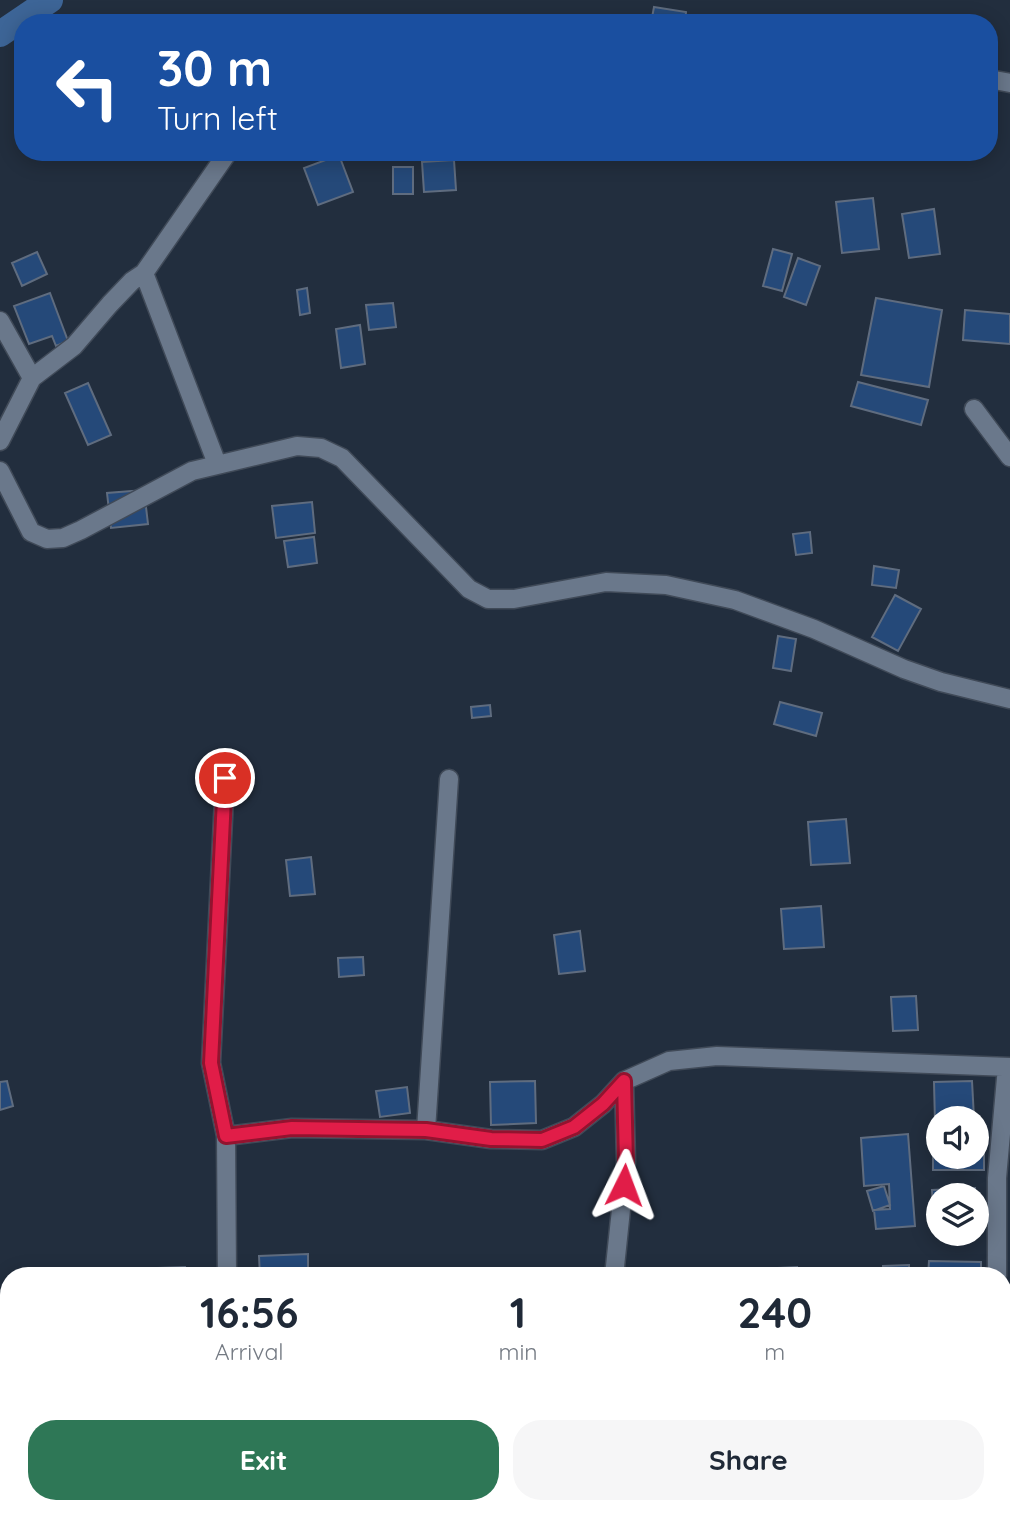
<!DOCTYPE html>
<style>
body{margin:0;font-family:Quicksand,sans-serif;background:#f6f6f7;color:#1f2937;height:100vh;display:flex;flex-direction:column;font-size:26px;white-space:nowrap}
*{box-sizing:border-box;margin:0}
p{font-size:23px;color:#747a83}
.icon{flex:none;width:38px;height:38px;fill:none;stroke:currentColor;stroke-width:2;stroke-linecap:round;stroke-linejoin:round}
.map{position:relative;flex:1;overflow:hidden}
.side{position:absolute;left:0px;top:1267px;width:1012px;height:247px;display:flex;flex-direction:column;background:#fff;border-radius:28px 28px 0 0;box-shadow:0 4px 18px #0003}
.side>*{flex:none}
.guide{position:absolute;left:14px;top:14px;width:984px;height:147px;border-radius:28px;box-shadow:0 4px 18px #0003;background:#1a4fa0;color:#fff;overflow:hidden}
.buttons{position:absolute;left:926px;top:1106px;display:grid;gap:14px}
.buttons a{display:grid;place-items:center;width:63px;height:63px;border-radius:50%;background:#fff;box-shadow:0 4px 18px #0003;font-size:35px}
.pin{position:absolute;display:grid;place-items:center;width:60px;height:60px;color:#fff;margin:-30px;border:4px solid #fff;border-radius:50%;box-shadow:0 2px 7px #0007}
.me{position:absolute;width:77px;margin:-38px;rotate:3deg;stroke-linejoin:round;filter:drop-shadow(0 0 5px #0008)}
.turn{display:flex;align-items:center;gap:24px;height:147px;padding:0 28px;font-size:32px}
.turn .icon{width:91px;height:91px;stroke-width:2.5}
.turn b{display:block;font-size:49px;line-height:60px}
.eta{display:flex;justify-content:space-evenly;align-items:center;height:119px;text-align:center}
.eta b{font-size:42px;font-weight:700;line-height:49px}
.action{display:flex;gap:14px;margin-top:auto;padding:14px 28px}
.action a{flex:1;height:80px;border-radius:28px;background:#2e7756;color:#fff;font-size:28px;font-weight:700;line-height:80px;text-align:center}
.action a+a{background:#f6f6f7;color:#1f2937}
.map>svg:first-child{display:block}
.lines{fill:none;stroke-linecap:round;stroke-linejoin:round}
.canal{stroke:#3d6597;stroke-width:26}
.building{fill:#254979;stroke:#5f6c7f;stroke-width:2}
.minor-casing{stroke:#404a58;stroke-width:21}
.minor{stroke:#6a788b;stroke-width:18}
.route-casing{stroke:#92132f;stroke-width:18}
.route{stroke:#e11d48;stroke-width:12}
</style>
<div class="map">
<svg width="1010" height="1513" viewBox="0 0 1010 1513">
<rect width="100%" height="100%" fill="#222e3e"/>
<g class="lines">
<path class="canal" d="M0 34 50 0"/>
</g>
<path class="building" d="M654 7 686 12 685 23H651Z
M339 155 353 192 318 205 304 168Z
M454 160 456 190 424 192 422 162Z
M393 167H413V194H393Z
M873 198 879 249 842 253 836 202Z
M934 209 940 254 909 258 902 214Z
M773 249 792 254 782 291 763 286Z
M37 252 47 274 22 286 12 263Z
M798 258 820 266 806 305 784 297Z
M307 288 310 313 300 315 297 290Z
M50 293 68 341 56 346 52 336 29 344 14 306Z
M876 298 942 310 929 387 861 375Z
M393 303 396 327 369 330 366 305Z
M965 310 1010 314V344L963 340Z
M360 325 365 364 341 368 336 329Z
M858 382 928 400 921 425 851 406Z
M88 383 111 435 88 445 65 393Z
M144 490 148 524 111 528 107 493Z
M312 502 315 533 276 538 272 506Z
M810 532 812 553 796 555 793 534Z
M314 537 317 563 288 567 284 541Z
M874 566 899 570 896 588 872 585Z
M895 595 921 609 898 651 872 637Z
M778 636 796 639 791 671 773 668Z
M780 702 822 713 816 736 774 724Z
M490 705 491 716 472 718 471 707Z
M846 819 850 863 811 865 808 822Z
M311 857 315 894 290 896 286 860Z
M821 906 824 947 784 949 781 909Z
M580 931 585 971 559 974 554 935Z
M363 957 364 975 339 977 338 958Z
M916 996 918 1030 893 1031 891 997Z
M7 1081 13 1106 0 1110V1082Z
M535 1081 536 1123 491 1125 490 1082Z
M972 1081 974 1118H938V1123H935L934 1082Z
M407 1087 410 1113 380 1117 376 1091Z
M933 1129H938V1157H976V1129H984V1170H933Z
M908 1134 915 1226 876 1229 874 1210 890 1209 889 1184 864 1186 861 1138Z
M884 1186 890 1205 873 1211 867 1191Z
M975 1188V1195H938V1225H934L932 1190Z
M308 1254V1276H260L259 1256Z
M929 1261 981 1262V1269H1001V1276H928Z
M909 1265V1276H883V1266Z
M185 1267 186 1276H129V1269Z
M797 1267V1276H756V1269Z"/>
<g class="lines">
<defs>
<path id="minor" d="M989 79 1010 83
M144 273 217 464
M0 321 32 378
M974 409 1010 457
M0 441 32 378 74 346 110 304 132 281 144 273 228 152
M0 471 31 532 47 539 63 538 81 530 192 471 297 446 321 448 342 458 469 589 488 599H514L606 582 666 585 735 600 814 629 904 669 941 682 1010 699
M225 778 211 1063 226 1136 292 1128 426 1130 491 1139 542 1140 574 1127 603 1104 624 1081 669 1061 717 1056 1010 1067
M426 1130 449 779
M226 1136 227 1276
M614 1276 626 1162 624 1081
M997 1276V1178L1007 1067
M1003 1360 1010 1420
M0 1430 9 1432
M330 1505 363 1513
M889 1505V1513
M589 1513 590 1505"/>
</defs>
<use href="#minor" class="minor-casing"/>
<use href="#minor" class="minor"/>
</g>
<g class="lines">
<defs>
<path id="route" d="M225 778 211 1063 226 1136 292 1128 426 1130 491 1139 542 1140 574 1127 603 1104 624 1081 626 1162 624 1185"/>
</defs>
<use href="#route" class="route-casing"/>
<use href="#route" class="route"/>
</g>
</svg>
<div class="buttons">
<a><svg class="icon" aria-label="sound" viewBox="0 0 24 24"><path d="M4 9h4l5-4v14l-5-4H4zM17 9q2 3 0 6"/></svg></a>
<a><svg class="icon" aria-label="layers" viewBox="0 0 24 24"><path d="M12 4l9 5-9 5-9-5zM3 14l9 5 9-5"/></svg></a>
</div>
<div class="pin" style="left:225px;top:778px;background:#d93025"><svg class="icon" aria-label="arrive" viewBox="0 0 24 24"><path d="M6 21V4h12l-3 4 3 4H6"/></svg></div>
<svg class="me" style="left:624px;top:1185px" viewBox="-20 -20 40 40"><path d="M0-17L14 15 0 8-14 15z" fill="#e11d48" stroke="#fff" stroke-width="4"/></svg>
<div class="guide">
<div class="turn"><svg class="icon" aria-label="left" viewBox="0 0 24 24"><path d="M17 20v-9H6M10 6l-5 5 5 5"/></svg><div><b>30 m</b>Turn left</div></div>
</div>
<section class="side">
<div class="eta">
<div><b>16:56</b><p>Arrival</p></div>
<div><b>1</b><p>min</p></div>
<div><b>240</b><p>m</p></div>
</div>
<div class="action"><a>Exit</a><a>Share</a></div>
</section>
</div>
